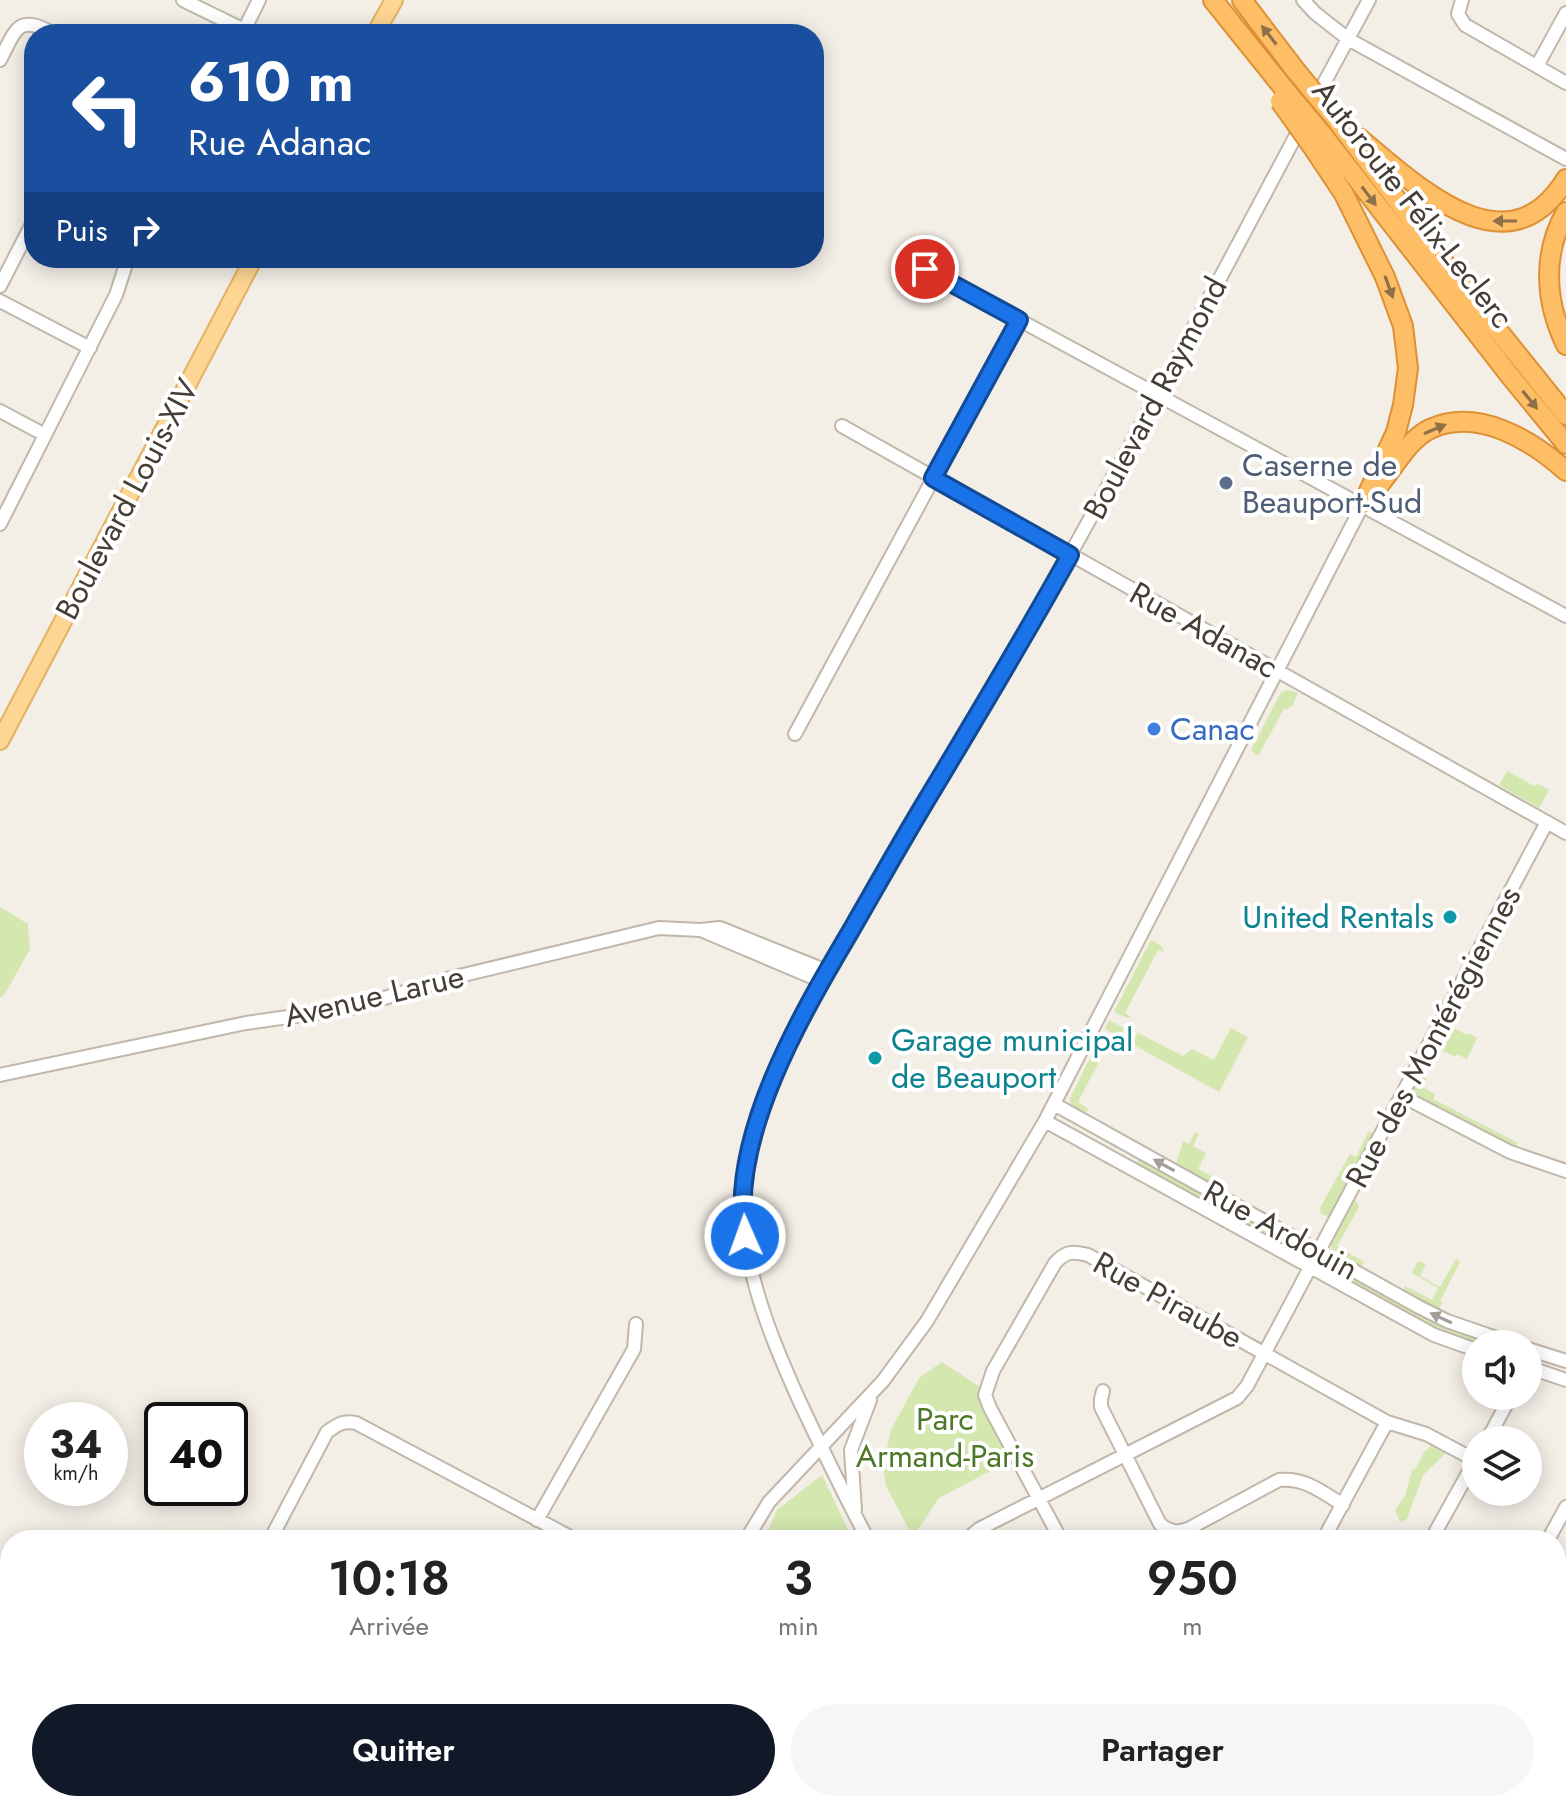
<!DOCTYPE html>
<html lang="fr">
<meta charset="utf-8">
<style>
body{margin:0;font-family:Jost,sans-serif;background:#f6f6f6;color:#222;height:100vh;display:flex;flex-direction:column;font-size:30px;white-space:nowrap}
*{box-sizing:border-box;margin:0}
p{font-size:26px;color:#767676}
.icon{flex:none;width:44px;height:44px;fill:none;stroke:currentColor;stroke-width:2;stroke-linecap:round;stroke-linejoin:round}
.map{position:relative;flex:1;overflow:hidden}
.side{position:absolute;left:0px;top:1530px;width:1566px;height:282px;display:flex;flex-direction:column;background:#fff;border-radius:32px 32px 0 0;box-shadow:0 4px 20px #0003}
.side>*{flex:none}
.guide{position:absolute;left:24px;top:24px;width:800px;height:244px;border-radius:32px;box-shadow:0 4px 20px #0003;background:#1a4fa0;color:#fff;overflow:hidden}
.buttons{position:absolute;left:1462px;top:1330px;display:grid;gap:16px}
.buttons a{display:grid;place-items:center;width:80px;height:80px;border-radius:50%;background:#fff;box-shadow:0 4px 20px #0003;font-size:40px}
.speed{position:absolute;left:24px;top:1402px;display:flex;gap:16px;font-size:40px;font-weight:700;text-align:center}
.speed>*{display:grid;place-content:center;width:104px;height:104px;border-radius:50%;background:#fff;box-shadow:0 4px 20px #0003;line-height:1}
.speed small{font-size:20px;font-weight:400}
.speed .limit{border:4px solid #111;border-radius:12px;background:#fff;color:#111}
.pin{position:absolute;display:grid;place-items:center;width:68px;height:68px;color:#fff;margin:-34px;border:4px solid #fff;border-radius:50%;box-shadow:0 2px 8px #0007}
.me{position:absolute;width:88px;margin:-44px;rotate:358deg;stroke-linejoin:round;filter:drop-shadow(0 0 6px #0008)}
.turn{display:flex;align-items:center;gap:28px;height:168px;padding:0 32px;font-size:36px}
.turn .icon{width:104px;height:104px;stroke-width:2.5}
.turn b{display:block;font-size:56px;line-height:68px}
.then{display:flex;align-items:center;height:76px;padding:0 32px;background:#0003;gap:16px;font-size:30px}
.eta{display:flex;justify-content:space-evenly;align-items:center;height:136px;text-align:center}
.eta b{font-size:48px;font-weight:600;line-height:56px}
.button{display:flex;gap:16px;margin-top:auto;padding:16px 32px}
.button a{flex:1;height:92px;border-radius:48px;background:#111827;color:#fff;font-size:32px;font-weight:600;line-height:92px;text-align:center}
.button a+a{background:#f6f6f6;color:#222}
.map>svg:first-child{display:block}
.green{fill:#d3e7ae}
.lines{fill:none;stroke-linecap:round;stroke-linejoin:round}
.minor-casing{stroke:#c1b7ab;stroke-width:16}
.major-casing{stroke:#e3b163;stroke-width:20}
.highway-casing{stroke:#dd9035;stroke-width:22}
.minor{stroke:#fff;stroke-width:12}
.major{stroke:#fed693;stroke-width:16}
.highway{stroke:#febe66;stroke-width:18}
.highway-bridge-casing{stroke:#dd9035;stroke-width:22;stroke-linecap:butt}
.highway-bridge{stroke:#febe66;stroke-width:18}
.oneway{fill:#8f7149}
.oneway2{fill:#a29e9a}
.route-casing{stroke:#114b97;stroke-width:20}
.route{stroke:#1a73e8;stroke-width:14}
.service-dot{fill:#5c6f8a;stroke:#fff;stroke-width:3}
.shop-dot{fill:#3f7fe0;stroke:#fff;stroke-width:3}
.culture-dot{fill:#0f9aa8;stroke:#fff;stroke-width:3}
.labels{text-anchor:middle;stroke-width:8;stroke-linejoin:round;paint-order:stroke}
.street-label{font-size:32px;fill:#453e35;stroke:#fff}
.service-label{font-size:32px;fill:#4e5e75;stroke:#fff;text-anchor:start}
.shop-label{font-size:32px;fill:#366cbe;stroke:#fff;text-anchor:start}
.culture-label{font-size:32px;fill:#0d838f;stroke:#fff;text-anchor:end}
.park-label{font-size:32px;fill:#4d7728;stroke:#fff}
</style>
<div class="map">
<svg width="1566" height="1811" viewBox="0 0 1566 1811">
<rect width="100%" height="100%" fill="#f3eee6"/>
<path class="green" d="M1288 690 1298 693 1292 706 1287 709H1284L1258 756 1251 750 1279 696 1282 692Z
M1507 771 1534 786 1538 784 1549 790 1539 808 1499 785Z
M0 907 28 924 30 949 6 992 0 998Z
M1151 940 1162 946 1164 952 1158 950 1125 1013 1131 1017 1127 1018 1114 1012Z
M1109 1020 1124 1028 1122 1033 1134 1039 1138 1033 1183 1056 1192 1049 1214 1060 1231 1028 1248 1037 1219 1092 1105 1029Z
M1446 1024 1467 1035 1468 1033 1477 1038 1467 1059 1457 1054 1455 1057 1442 1050 1433 1063 1427 1060Z
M1098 1042 1102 1046 1103 1054 1078 1102 1088 1109 1085 1115C1077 1111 1070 1108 1070 1098Z
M1419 1075 1427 1078 1422 1087 1435 1094 1433 1099 1518 1143 1516 1147 1495 1138 1418 1097C1410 1089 1415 1083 1419 1075Z
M1369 1131 1374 1133 1330 1218 1321 1214 1320 1208 1350 1154 1356 1157Z
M1195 1132 1199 1134 1193 1146 1206 1153 1198 1169 1215 1178 1212 1184 1176 1164 1183 1141 1189 1144Z
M1139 1159 1306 1250V1255L1303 1257 1137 1166 1136 1163Z
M1354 1197 1359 1207 1337 1246 1364 1262 1361 1267 1334 1252 1330 1244Z
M1456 1259 1460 1262 1440 1301 1442 1303 1439 1310 1403 1291 1405 1286 1432 1300 1438 1288 1412 1273 1418 1261 1426 1264 1420 1276 1440 1287Z
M1325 1262 1444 1326 1496 1344H1476L1444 1335 1322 1267V1263Z
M942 1362 986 1391 1017 1457 939 1498 913 1537 886 1486 883 1466 891 1430 919 1378Z
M1431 1446 1446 1453 1423 1475 1407 1519 1400 1522 1395 1510 1405 1496 1412 1470 1416 1468 1424 1452Z
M822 1475 853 1540H764L777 1510Z
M382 1802H433L438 1805 440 1802H463L479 1811H377Z
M857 1802H979L981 1805 968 1811H868Z"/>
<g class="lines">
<defs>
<path id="minor" d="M183 0 244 30
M1303 0 1315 13 1348 39 1566 159
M1462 0 1458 14 1465 25 1566 83
M242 34 259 0
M0 60C16 30 17 13 54 34
M1537 66 1566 13
M925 269 1566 616
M0 286 34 220
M0 301 90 348
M0 411 45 435
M842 426 1566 833
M0 524 116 295 128 258
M795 734 1019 320
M703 931 821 981
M0 1075 246 1023 351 1008 451 978 659 928 700 930 720 928 827 971
M1402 1096 1510 1152 1566 1171
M1054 1104 1419 1307 1447 1321 1514 1344
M1045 1121 1434 1335 1476 1350
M1528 1349 1566 1361
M1528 1367 1566 1380
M1103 1391 1101 1399V1407L1160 1524C1170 1532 1177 1533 1188 1529L1279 1480C1304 1477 1322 1492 1343 1505
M1487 1440 1511 1396
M855 1510 851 1450 870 1400
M537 1520 634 1349 636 1324
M270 1540 327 1432C337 1425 343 1420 356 1423L576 1540
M746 1540 769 1502 883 1381 927 1321 1045 1121 1363 504
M868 1540C844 1494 821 1447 799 1400 778 1353 757 1304 748 1253 746 1239 741 1224 742 1210 746 1095 817 990 872 893 930 793 991 695 1048 594 1159 398 1261 198 1369 0
M966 1540 979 1529 1237 1398 1247 1386 1547 822
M1061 1540 990 1408 985 1395 993 1371 1055 1263C1066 1251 1073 1251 1088 1255L1387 1422 1426 1434 1475 1460
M1323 1540 1387 1422
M1431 1540 1476 1459
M1548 1540 1566 1507
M481 1802 497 1811
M1006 1802 1011 1811
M1108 1802 1124 1811
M1322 1802 1338 1811
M621 1811 625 1802
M1279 1811 1284 1802
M1402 1811 1407 1802"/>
<path id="major" d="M375 34 394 0
M0 741 254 258"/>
<path id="highway" d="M1213 0 1286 91
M1242 0 1296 71
M1335 118 1455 277 1566 415
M1322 134 1511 377 1566 444
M1359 138C1416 185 1507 275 1566 179
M1312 146 1344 194 1385 277 1403 326 1408 368 1403 405 1396 432 1363 504
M1566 212C1542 254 1545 302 1566 345
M1380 484C1395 466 1409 439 1430 429 1478 407 1531 440 1566 471"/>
</defs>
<use href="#minor" class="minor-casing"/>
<use href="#major" class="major-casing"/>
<use href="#highway" class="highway-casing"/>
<use href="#minor" class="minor"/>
<use href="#major" class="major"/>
<use href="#highway" class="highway"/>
<defs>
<path id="highway-bridge" d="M1296 71 1335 118
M1286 91 1322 134
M1280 101 1312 146"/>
</defs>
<use href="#highway-bridge" class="highway-bridge-casing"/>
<use href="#highway-bridge" class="highway-bridge"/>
</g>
<defs><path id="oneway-solid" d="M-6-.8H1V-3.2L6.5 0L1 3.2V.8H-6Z" transform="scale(2)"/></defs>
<g class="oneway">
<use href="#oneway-solid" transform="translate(1269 35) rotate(-128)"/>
<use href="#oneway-solid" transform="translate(1369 196) rotate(53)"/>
<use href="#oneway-solid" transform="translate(1505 221) rotate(-180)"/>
<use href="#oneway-solid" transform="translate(1389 287) rotate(70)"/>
<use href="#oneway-solid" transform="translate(1530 400) rotate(51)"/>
<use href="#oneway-solid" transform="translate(1435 429) rotate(-23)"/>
</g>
<g class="oneway2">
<use href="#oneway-solid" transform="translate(1164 1165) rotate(-151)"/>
<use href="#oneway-solid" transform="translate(1441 1318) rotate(-155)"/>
</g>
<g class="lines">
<defs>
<path id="route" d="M745 1236C728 1137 804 1010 853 927 876 887 899 846 923 806 973 723 1023 640 1070 555L933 478 1019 320 925 269"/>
</defs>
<use href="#route" class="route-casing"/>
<use href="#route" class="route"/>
</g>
<circle class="service-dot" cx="1226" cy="483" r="8"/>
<circle class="shop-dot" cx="1154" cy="729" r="8"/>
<g class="culture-dot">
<circle cx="1450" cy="917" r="8"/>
<circle cx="875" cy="1058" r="8"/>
</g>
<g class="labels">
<g class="street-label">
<text transform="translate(1413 204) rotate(52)" y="11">Autoroute Félix-Leclerc</text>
<text transform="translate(1155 398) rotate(-62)" y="11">Boulevard Raymond</text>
<text transform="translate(127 499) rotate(-62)" y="11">Boulevard Louis-XIV</text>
<text transform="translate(1204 630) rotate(29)" y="11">Rue Adanac</text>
<text transform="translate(374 996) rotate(-13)" y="11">Avenue Larue</text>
<text transform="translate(1433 1037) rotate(-62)" y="11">Rue des Montérégiennes</text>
<text transform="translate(1281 1230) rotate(29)" y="11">Rue Ardouin</text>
<text transform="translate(1168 1300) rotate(29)" y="11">Rue Piraube</text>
</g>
<g class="service-label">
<text x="1242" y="476">Caserne de<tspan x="1242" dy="37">Beauport-Sud</tspan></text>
</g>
<g class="shop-label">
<text x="1170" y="740">Canac</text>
</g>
<g class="culture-label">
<text x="1434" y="928">United Rentals</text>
<text x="891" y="1051" text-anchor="start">Garage municipal<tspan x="891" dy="37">de Beauport</tspan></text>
</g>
<g class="park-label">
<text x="945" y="1430">Parc<tspan x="945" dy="37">Armand-Paris</tspan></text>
</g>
</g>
</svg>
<div class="buttons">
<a><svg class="icon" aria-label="sound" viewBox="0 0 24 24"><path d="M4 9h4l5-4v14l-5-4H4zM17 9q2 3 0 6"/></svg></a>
<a><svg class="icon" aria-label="layers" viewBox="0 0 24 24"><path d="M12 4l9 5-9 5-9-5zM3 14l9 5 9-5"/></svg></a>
</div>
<div class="speed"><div>34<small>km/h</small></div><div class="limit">40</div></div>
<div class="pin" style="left:925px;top:269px;background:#d93025"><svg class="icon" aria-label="arrive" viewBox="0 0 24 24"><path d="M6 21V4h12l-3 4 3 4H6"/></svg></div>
<svg class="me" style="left:745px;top:1236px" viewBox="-20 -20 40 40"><circle r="17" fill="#1a73e8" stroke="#fff" stroke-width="3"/><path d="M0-11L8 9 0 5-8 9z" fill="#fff"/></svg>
<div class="guide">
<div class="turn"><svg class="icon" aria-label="left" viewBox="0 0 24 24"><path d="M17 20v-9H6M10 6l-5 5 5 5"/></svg><div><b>610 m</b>Rue Adanac</div></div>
<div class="then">Puis<svg class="icon" aria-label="right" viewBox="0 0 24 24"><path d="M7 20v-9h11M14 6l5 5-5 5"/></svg></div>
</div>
<section class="side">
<div class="eta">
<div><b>10:18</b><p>Arrivée</p></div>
<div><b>3</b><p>min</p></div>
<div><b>950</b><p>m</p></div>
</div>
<div class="button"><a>Quitter</a><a>Partager</a></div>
</section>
</div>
